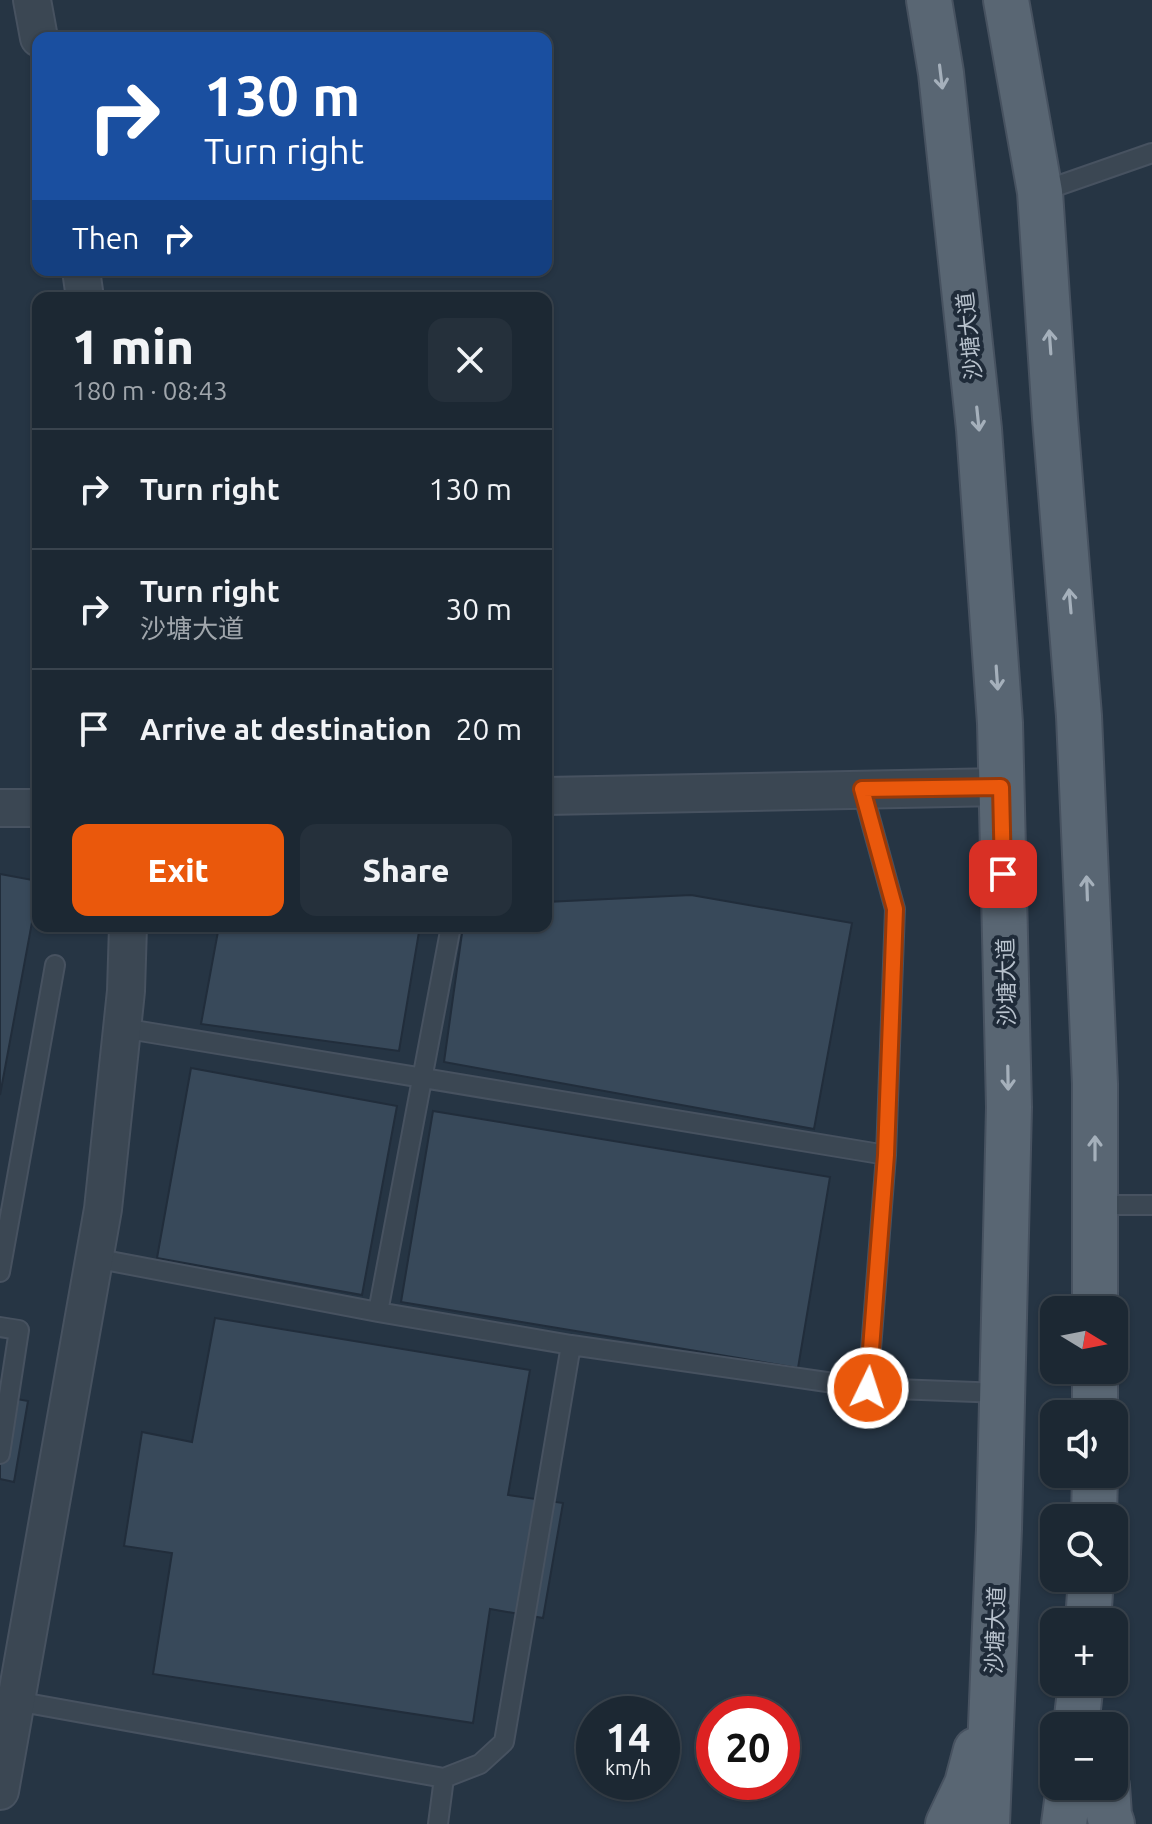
<!DOCTYPE html>
<meta charset="utf-8">
<style>
body{margin:0;font-family:Ubuntu,"Noto Sans SC",sans-serif;background:#25303b;color:#f1f3f6;height:100vh;display:flex;flex-direction:column;font-size:30px;white-space:nowrap}
*{box-sizing:border-box;margin:0}
p{font-size:26px;color:#a0a6ac}
.icon{flex:none;width:44px;height:44px;fill:none;stroke:currentColor;stroke-width:2;stroke-linecap:round;stroke-linejoin:round}
.map{position:relative;flex:1;overflow:hidden}
.details{position:absolute;left:32px;top:292px;width:520px;height:640px;display:flex;flex-direction:column;background:#1c2833;border-radius:16px;box-shadow:0 2px 6px #0004,0 0 0 2px #3a444e}
.details>*{flex:none}
.guide{position:absolute;left:32px;top:32px;width:520px;height:244px;border-radius:16px;box-shadow:0 2px 6px #0004,0 0 0 2px #3a444e;background:#1a4fa0;color:#fff;overflow:hidden}
.needle{width:52px;rotate:100deg}
.fabs{position:absolute;left:1040px;top:1296px;display:grid;gap:16px}
.fabs a{display:grid;place-items:center;width:88px;height:88px;border-radius:16px;background:#1c2833;box-shadow:0 2px 6px #0004,0 0 0 2px #3a444e;font-size:40px}
.speed{position:absolute;left:576px;top:1696px;display:flex;gap:16px;font-size:40px;font-weight:700;text-align:center}
.speed>*{display:grid;place-content:center;width:104px;height:104px;border-radius:50%;background:#1c2833;box-shadow:0 2px 6px #0004,0 0 0 2px #3a444e;line-height:1}
.speed small{font-size:20px;font-weight:400}
.speed .limit{border:12px solid #d22;background:#fff;color:#111}
.pin{position:absolute;display:grid;place-items:center;width:68px;height:68px;color:#fff;margin:-34px;border-radius:16px;box-shadow:0 4px 12px #0006}
.me{position:absolute;width:88px;margin:-44px;rotate:4deg;stroke-linejoin:round;filter:drop-shadow(0 0 6px #0008)}
.turn{display:flex;align-items:center;gap:28px;height:168px;padding:0 40px;font-size:36px}
.turn .icon{width:104px;height:104px;stroke-width:2.5}
.turn b{display:block;font-size:56px;line-height:68px}
.then{display:flex;align-items:center;height:76px;padding:0 40px;background:#0003;gap:16px;font-size:30px}
.round{display:grid;place-items:center;flex:none;width:84px;height:84px;border-radius:16px;background:#25303b}
.summary{display:flex;align-items:center;justify-content:space-between;height:136px;padding:0 40px}
h1{font-size:48px;font-weight:800;line-height:60px}
.cta{display:flex;gap:16px;margin-top:auto;padding:16px 40px}
.cta a{flex:1;height:92px;border-radius:16px;background:#ea580c;color:#fff;font-size:32px;font-weight:800;line-height:92px;text-align:center}
.cta a+a{background:#25303b;color:#f1f3f6}
ul{padding:0;list-style:none}
li{display:flex;align-items:center;gap:24px;height:120px;padding:0 40px;border-top:2px solid #3a444e}
li div{flex:1}
li b{display:block;font-size:30px}
li em{font-style:normal}
.map>svg:first-child{display:block}
.building{fill:#38495a;stroke:#212d3b;stroke-width:2}
.lines{fill:none;stroke-linecap:round;stroke-linejoin:round}
.lane-casing{stroke:#475260;stroke-width:22}
.street-casing{stroke:#475260;stroke-width:40}
.primary-casing{stroke:#475260;stroke-width:48}
.lane{stroke:#3b4753;stroke-width:18}
.street{stroke:#3b4753;stroke-width:36}
.primary{stroke:#596673;stroke-width:44}
.oneway{stroke:#a5b0bb}
.route-casing{stroke:#983908;stroke-width:20}
.route{stroke:#ea580c;stroke-width:14}
.labels{text-anchor:middle;stroke-width:8;stroke-linejoin:round;paint-order:stroke}
.street-label{font-size:22px;fill:#b8c2cd;stroke:#1f2b39}
</style>
<div class="map">
<svg width="1152" height="1824" viewBox="0 0 1152 1824">
<rect width="100%" height="100%" fill="#263544"/>
<path class="building" d="M0 874 38 881V890L0 1095Z
M691 895 852 923 814 1129 444 1062 463 926H546V902Z
M219 926H420L399 1051 201 1024Z
M191 1068 397 1106 362 1295 157 1258Z
M433 1111 830 1177 798 1368 401 1302Z
M215 1318 530 1370 508 1495 563 1503 543 1618 490 1609 473 1723 153 1674 172 1553 124 1546 142 1432 192 1442Z
M0 1396 28 1401 14 1482 0 1479Z"/>
<g class="lines">
<defs>
<path id="lane" d="M1040 192 1152 153
M862 789 895 909 886 1155 868 1388
M122 1028 886 1155
M1095 1205H1152
M94 1258 378 1312 571 1345
M0 1272 55 965
M378 1312 451 926
M0 1327 19 1330 0 1454
M10 1700 444 1778
M438 1824 444 1778 480 1764 504 1742 571 1345 868 1388 1002 1393"/>
<path id="street" d="M32 0 39 38
M81 270 85 298
M546 796 1001 787
M0 808H38
M0 1791 103 1209 126 991 128 926"/>
<path id="primary" d="M929 0 941 73 979 429 1000 723 1009 1107 999 1529 987 1824
M1006 0 1040 192 1055 418 1079 716 1095 1084V1310
M1095 1414V1370
M1094 1518 1095 1474
M1088 1622 1091 1578
M1076 1726 1081 1682
M1107 1786 1109 1815 1112 1824
M948 1824 967 1784 976 1750
M1064 1824 1069 1786"/>
</defs>
<use href="#lane" class="lane-casing"/>
<use href="#street" class="street-casing"/>
<use href="#primary" class="primary-casing"/>
<use href="#lane" class="lane"/>
<use href="#street" class="street"/>
<use href="#primary" class="primary"/>
</g>
<defs><path id="oneway-shaft" d="M-6 0H5M1.5-3L5.5 0L1.5 3" fill="none" stroke-width="1.6" stroke-linecap="round" stroke-linejoin="round" transform="scale(2)"/></defs>
<g class="oneway">
<use href="#oneway-shaft" transform="translate(941 77) rotate(83)"/>
<use href="#oneway-shaft" transform="translate(1050 342) rotate(-94)"/>
<use href="#oneway-shaft" transform="translate(978 419) rotate(84)"/>
<use href="#oneway-shaft" transform="translate(1070 601) rotate(-95)"/>
<use href="#oneway-shaft" transform="translate(997 678) rotate(86)"/>
<use href="#oneway-shaft" transform="translate(1087 888) rotate(-92)"/>
<use href="#oneway-shaft" transform="translate(1008 1078) rotate(89)"/>
<use href="#oneway-shaft" transform="translate(1095 1148) rotate(-90)"/>
</g>
<g class="lines">
<defs>
<path id="route" d="M868 1388 886 1155 895 909 862 789 1001 787 1003 874"/>
</defs>
<use href="#route" class="route-casing"/>
<use href="#route" class="route"/>
</g>
<g class="labels">
<g class="street-label">
<text transform="translate(969 336) rotate(-96)" y="8">沙塘大道</text>
<text transform="translate(1006 982) rotate(-91)" y="8">沙塘大道</text>
<text transform="translate(995 1630) rotate(-88)" y="8">沙塘大道</text>
</g>
</g>
</svg>
<div class="fabs">
<a><svg class="needle" viewBox="-14 -14 28 28"><path d="M0-13l5 13h-10z" fill="#e53935"/><path d="M0 13l5-13h-10z" fill="#a0a6ac"/></svg></a>
<a><svg class="icon" aria-label="sound" viewBox="0 0 24 24"><path d="M4 9h4l5-4v14l-5-4H4zM17 9q2 3 0 6"/></svg></a>
<a><svg class="icon" aria-label="search" viewBox="0 0 24 24"><circle cx="10" cy="10" r="6"/><path d="M15 15l6 6"/></svg></a>
<a>+</a>
<a>−</a>
</div>
<div class="speed"><div>14<small>km/h</small></div><div class="limit">20</div></div>
<div class="pin" style="left:1003px;top:874px;background:#d93025"><svg class="icon" aria-label="arrive" viewBox="0 0 24 24"><path d="M6 21V4h12l-3 4 3 4H6"/></svg></div>
<svg class="me" style="left:868px;top:1388px" viewBox="-20 -20 40 40"><circle r="17" fill="#ea580c" stroke="#fff" stroke-width="3"/><path d="M0-11L8 9 0 5-8 9z" fill="#fff"/></svg>
<div class="guide">
<div class="turn"><svg class="icon" aria-label="right" viewBox="0 0 24 24"><path d="M7 20v-9h11M14 6l5 5-5 5"/></svg><div><b>130 m</b>Turn right</div></div>
<div class="then">Then<svg class="icon" aria-label="right" viewBox="0 0 24 24"><path d="M7 20v-9h11M14 6l5 5-5 5"/></svg></div>
</div>
<section class="details">
<div class="summary"><div><h1>1 min</h1><p>180 m · 08:43</p></div><a class="round"><svg class="icon" aria-label="close" viewBox="0 0 24 24"><path d="M6 6l12 12M18 6L6 18"/></svg></a></div>
<ul>
<li><svg class="icon" aria-label="right" viewBox="0 0 24 24"><path d="M7 20v-9h11M14 6l5 5-5 5"/></svg><div><b>Turn right</b></div><em>130 m</em></li>
<li><svg class="icon" aria-label="right" viewBox="0 0 24 24"><path d="M7 20v-9h11M14 6l5 5-5 5"/></svg><div><b>Turn right</b><p>沙塘大道</p></div><em>30 m</em></li>
<li><svg class="icon" aria-label="arrive" viewBox="0 0 24 24"><path d="M6 21V4h12l-3 4 3 4H6"/></svg><div><b>Arrive at destination</b></div><em>20 m</em></li>
</ul>
<div class="cta"><a>Exit</a><a>Share</a></div>
</section>
</div>
